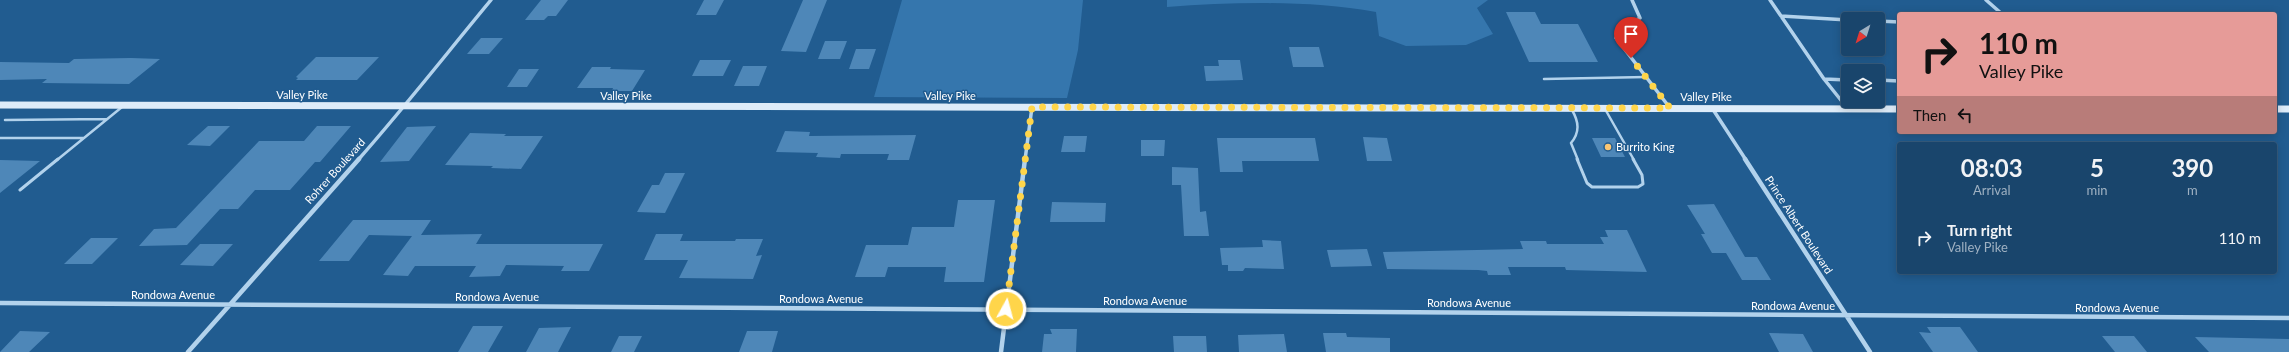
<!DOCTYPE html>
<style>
body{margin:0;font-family:Lato,sans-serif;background:#264f74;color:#f1f3f6;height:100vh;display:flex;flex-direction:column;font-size:15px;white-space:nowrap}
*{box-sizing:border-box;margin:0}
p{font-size:13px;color:#9fb1c2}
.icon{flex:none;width:22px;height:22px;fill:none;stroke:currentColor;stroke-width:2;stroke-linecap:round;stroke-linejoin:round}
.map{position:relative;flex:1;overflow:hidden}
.drawer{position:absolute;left:1897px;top:142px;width:380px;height:132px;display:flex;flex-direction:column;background:#19456c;border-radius:4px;box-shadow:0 2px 10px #0003,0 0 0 1px #375d7f}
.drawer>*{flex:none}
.banner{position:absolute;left:1897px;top:12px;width:380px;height:122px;border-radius:4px;box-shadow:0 2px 10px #0003,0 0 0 1px #375d7f;background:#e69b98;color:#111;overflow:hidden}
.needle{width:26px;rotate:218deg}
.fabs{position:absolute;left:1841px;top:12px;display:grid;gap:8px}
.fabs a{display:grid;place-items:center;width:44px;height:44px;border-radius:4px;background:#19456c;box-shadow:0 2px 10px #0003,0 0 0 1px #375d7f;font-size:20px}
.pin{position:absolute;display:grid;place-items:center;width:34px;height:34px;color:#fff;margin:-41px -17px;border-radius:50% 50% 50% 0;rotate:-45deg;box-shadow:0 0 4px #0007}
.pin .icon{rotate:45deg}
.me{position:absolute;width:44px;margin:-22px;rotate:7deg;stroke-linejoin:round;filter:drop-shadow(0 0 3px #0008)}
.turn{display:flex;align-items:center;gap:14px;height:84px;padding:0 16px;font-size:18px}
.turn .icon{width:52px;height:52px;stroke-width:2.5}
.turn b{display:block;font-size:28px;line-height:34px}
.then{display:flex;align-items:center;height:38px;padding:0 16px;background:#0003;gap:8px;font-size:15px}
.eta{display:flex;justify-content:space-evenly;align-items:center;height:68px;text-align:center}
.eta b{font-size:24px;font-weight:700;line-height:28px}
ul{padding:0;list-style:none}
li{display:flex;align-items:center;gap:12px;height:56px;padding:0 16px}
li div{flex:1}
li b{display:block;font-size:15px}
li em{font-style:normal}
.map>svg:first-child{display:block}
.green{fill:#3576ad}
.building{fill:#4e87b8}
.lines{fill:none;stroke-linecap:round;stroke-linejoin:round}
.lane-far1{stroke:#b2d2ec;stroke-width:2.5}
.lane{stroke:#b2d2ec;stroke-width:3}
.street-far1{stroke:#b2d2ec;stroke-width:3.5}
.street{stroke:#b2d2ec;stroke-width:4.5}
.secondary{stroke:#deecf9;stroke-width:7}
.route{stroke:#ffd54a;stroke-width:7;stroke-dasharray:0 12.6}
.poi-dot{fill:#f9c674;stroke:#215c90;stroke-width:1.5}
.labels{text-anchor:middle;stroke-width:3;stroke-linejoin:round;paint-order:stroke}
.street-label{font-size:11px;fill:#fff;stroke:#215c90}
.poi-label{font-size:11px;fill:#fff;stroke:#215c90;text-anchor:start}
</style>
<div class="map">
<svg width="2289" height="352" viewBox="0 0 2289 352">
<rect width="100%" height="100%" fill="#215c90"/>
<path class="green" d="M902 0H1083L1078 50 1067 98 874 97Z
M1167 0H1488L1477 8 1493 34 1466 45 1406 46 1379 36 1376 12C1308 0 1236 2 1167 7Z"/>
<path class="building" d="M541 0H568L556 16H548L544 20H525Z
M704 0H724L716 15H696Z
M803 0H827L806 52 781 51Z
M1506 12H1535L1541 24H1578L1598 62H1529Z
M481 38H503L489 54H467Z
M825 41H847L840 59H818Z
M1289 47H1319L1324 67H1293Z
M856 49H876L869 69H849Z
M316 57H379L357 80H296L298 78 296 77Z
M74 59 131 58 160 59 129 84 42 83 47 79 0 80V62L69 63Z
M700 60H731L723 76H692Z
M1218 60H1240L1243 80 1206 81 1204 66H1219Z
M743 66H767L759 86H734Z
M592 67H611L610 69 645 70 632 91H612L613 88H577Z
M519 69H539L527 87H507Z
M208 126H230L210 146 187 145Z
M317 126H351L320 162H315L290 190H255L238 209H220L187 245 139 246 154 229 176 228 259 141H304Z
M436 126 409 161 380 162 407 127Z
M785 131 810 132 809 136 916 135 909 160H887L889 154H841L840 158 816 157 818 153 776 152Z
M470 133 506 134 504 136H543L521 169 491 168 493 166 445 165Z
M1064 136H1087L1085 152H1061Z
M1363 137 1387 138 1392 161H1367Z
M1217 138H1315L1319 161H1242L1243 172H1220Z
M1592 138H1615L1625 157H1601Z
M1141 140H1165L1164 156H1141Z
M0 160 40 161 0 193Z
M1172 167 1198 168 1200 212 1206 211 1209 236H1184L1181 185H1172Z
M665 173H685L665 213 637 212 652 185H659Z
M958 200H995L984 282H944L946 267H888L885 277H855L866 245H908L912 227H954Z
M1052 202 1106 203 1105 222H1050Z
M1714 204 1745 257H1757L1771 280H1742L1726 253H1712L1701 234H1705L1687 205Z
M353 220H431L421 235 482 234 476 244H603L589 271H561L564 266 506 265 500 276 469 277 476 266H415L408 276 383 275 412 236 369 235 349 261H319Z
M1605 230H1627L1647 272 1566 270 1565 267H1508L1511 275H1488L1487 271 1478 270 1387 269 1383 252 1523 249 1520 241H1546L1547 244H1604L1600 237H1608Z
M656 234H683L680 241H735L736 239H763L756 256 762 255 753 279 679 278 688 260H644Z
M91 238H118L92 264H64Z
M1262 240 1281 241 1284 269 1245 268 1243 271H1228V265H1222L1220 248 1263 247Z
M200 244H233L213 266 180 265Z
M1367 249 1372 266 1331 267 1327 250Z
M473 326H503L488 352H458Z
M571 327 558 352H526L539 328Z
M1927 327H1960L1978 352H1933L1919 332 1931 333Z
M1050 329H1077L1076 352H1042L1044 334H1052Z
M20 331 50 332 29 352H0Z
M747 331H778L772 352H739Z
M1323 333H1346L1347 337 1390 338V352H1326Z
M1769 333 1803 334 1813 352H1779Z
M1284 334 1287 352H1239L1238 335Z
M619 336H642L634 352H611Z
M1173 336H1206L1207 352H1174Z
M2102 336H2134L2147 352H2115Z
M2195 337 2289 339V352H2209Z"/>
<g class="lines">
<path class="lane-far1" d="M1544 79 1646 77
M1605 109 1634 160
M1572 110C1579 122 1580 132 1571 143L1578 160
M5 120 107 119
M0 138H84
M57 160 122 107"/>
<path class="lane" d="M1577 159 1587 183 1592 187H1638L1643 184 1642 175 1633 159
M20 190 58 159"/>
<path class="street-far1" d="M1632 0 1640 18 1621 28 1616 38 1670 108
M1770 0 1824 79 1848 109
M1986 0 2002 14
M1781 16 1848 20
M1878 21 1899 22
M1824 79 1848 80
M1878 80 1899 81
M1712 108 1746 160
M358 160C404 108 447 53 491 0
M1025 160 1032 107"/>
<path class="street" d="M1745 159 1870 352
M0 303 2289 318
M188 352 359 159
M1001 352 1025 159"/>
<path class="secondary" d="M0 105 1899 109
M2275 109H2289"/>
</g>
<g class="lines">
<path class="route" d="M1006 309 1032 107 1670 108 1631 58"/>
</g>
<circle class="poi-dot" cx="1608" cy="147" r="4"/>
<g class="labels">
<g class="street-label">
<text x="302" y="99">Valley Pike</text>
<text x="626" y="100">Valley Pike</text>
<text x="950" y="100">Valley Pike</text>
<text x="1706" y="101">Valley Pike</text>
<text transform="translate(335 171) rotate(-48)" y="4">Rohrer Boulevard</text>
<text transform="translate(1799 225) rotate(57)" y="4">Prince Albert Boulevard</text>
<text x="173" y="299">Rondowa Avenue</text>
<text x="497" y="301">Rondowa Avenue</text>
<text x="821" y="303">Rondowa Avenue</text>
<text x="1145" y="305">Rondowa Avenue</text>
<text x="1469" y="307">Rondowa Avenue</text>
<text x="1793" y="310">Rondowa Avenue</text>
<text x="2117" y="312">Rondowa Avenue</text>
</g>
<g class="poi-label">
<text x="1616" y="151">Burrito King</text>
</g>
</g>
</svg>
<div class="fabs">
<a><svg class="needle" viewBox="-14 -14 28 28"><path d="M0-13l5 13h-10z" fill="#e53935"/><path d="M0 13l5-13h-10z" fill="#9fb1c2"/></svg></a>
<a><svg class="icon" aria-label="layers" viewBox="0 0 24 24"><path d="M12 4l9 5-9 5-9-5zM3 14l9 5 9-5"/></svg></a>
</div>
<div class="pin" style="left:1631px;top:58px;background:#d93025"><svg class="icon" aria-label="arrive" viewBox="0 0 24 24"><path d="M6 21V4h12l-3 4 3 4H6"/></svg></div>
<svg class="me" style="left:1006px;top:309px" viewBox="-20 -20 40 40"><circle r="17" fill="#ffd54a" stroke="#fff" stroke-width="3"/><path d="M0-11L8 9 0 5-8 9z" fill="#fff"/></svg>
<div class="banner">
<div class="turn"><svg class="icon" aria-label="right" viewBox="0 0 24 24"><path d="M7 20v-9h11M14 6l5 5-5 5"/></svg><div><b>110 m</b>Valley Pike</div></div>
<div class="then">Then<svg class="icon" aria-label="left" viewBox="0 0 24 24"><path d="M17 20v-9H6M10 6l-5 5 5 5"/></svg></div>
</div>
<section class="drawer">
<div class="eta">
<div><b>08:03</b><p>Arrival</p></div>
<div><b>5</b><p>min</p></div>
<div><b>390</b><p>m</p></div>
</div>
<ul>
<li><svg class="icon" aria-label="right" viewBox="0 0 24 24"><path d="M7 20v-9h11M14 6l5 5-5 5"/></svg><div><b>Turn right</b><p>Valley Pike</p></div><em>110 m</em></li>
</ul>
</section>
</div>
